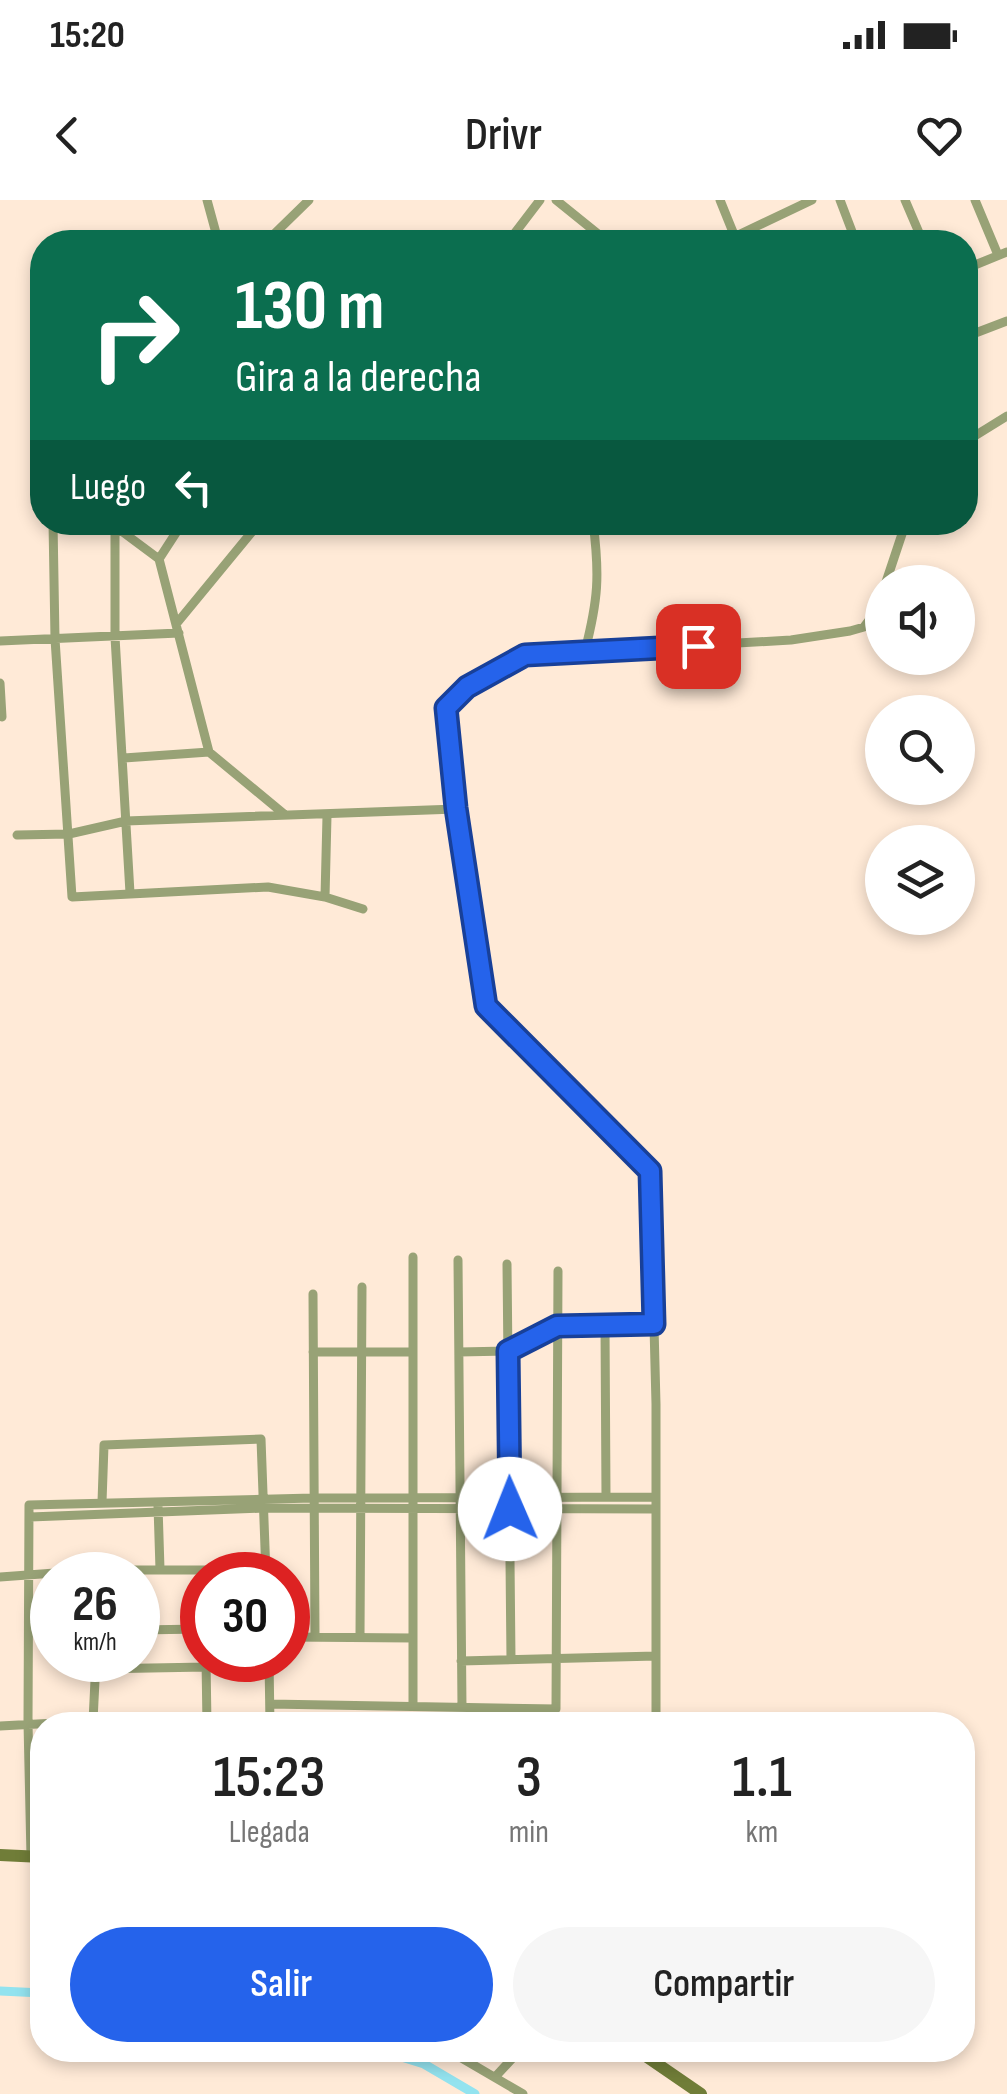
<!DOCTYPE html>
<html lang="es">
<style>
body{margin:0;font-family:"Sofia Sans Condensed",sans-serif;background:#f6f6f6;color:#222;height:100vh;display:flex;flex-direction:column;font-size:38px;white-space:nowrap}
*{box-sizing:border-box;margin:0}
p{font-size:32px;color:#767676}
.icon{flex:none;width:55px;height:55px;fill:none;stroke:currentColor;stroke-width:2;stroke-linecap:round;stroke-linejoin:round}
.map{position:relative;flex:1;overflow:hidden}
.sheet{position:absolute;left:30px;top:1512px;width:945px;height:350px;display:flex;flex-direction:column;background:#fff;border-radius:40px;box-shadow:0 5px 15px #0003}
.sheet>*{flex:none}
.banner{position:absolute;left:30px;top:30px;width:948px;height:305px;border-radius:40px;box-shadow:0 5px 15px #0003;background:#0b6e4f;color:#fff;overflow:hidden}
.buttons{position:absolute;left:865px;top:365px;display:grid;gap:20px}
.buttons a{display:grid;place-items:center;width:110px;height:110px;border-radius:50%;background:#fff;box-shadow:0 5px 15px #0003;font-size:50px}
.speed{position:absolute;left:30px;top:1352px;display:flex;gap:20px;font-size:50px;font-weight:700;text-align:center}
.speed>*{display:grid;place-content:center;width:130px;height:130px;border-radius:50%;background:#fff;box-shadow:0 5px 15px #0003;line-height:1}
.speed small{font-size:25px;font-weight:400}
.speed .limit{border:15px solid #d22;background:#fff;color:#111}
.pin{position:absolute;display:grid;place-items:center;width:85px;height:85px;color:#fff;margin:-42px;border-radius:20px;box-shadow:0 5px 15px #0006}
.me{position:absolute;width:110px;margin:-55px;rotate:359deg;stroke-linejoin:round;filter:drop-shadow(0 0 8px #0008)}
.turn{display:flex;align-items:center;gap:35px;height:210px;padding:0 40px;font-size:45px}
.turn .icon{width:130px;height:130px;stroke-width:2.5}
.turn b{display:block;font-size:70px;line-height:85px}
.then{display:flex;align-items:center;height:95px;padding:0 40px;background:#0003;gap:20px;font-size:38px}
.eta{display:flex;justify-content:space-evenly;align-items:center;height:170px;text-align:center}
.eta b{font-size:60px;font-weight:600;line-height:70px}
.cta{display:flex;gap:20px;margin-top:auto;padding:20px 40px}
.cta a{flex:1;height:115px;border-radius:60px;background:#2563eb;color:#fff;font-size:40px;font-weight:600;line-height:115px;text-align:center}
.cta a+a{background:#f6f6f6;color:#222}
.status{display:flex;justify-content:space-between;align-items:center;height:70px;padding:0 50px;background:#fff;direction:ltr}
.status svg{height:28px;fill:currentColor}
header{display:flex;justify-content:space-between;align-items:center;height:130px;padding:0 40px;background:#fff;font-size:45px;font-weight:600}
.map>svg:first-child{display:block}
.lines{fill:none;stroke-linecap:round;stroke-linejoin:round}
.canal{stroke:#93e3ef;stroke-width:9}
.street{stroke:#98a276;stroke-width:9}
.secondary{stroke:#707d38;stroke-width:12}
.route-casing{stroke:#184099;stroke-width:25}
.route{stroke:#2563eb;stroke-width:18}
</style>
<div class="status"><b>15:20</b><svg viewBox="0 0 49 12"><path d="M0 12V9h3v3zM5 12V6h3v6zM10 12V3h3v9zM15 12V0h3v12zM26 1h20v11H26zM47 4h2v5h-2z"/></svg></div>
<header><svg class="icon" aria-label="back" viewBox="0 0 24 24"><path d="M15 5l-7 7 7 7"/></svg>Drivr<svg class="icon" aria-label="heart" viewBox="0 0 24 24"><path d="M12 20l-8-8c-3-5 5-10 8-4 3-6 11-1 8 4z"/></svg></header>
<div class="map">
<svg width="1007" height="1894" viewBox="0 0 1007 1894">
<rect width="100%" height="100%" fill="#ffead7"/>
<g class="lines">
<path class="canal" d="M0 1791 42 1793
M379 1850 424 1864 475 1894"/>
<path class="street" d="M207 0 216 33 227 42
M556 0 608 42
M720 0 737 42
M840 0 856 42
M905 0 923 42
M975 0 998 55
M734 37 812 0
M266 42 309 0
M508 42 540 0
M965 69 1007 52
M965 137 1007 121
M965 242 1007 216
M53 322 55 439 72 697 268 687 325 697 363 709
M112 324 159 359 209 552
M115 326V437L130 693
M159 359 183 322
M886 382 906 322
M177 423 260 322
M0 441 179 433
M585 451C598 400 600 376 593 322
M0 483 2 517
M124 558 209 552 284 614
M17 635 69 634 126 621 456 609
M325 697 327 616
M458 1060 462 1507
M507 1064 511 1459
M313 1094 315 1437
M605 1125 606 1297
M313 1152H412
M459 1152 508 1151 557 1126 654 1124
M102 1302 104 1245 261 1239 266 1375
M158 1306 160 1369
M30 1317 264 1308 656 1309
M0 1377 96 1370H266
M138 1430 202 1429
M288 1437 413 1438
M360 1437 362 1087
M206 1460 207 1525
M269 1460 270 1525
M461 1461 656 1456
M96 1469 206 1467
M270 1504 556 1509 558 1071
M413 1506V1057
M93 1521 96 1460
M656 1525V1204L650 971 486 806 456 609 446 508 467 487 525 455 791 440 850 431 864 427 876 411 882 391
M0 1526 93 1521 171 1525
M31 1656 28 1523 29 1305 313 1298 656 1297
M448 1850 523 1894
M496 1876 520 1850"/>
<path class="secondary" d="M0 1655 42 1657
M637 1850 701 1894"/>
</g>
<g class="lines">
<defs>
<path id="route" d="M510 1309 508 1151 557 1126 654 1124 650 971 486 806 456 608 446 508 467 487 525 455 698 446"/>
</defs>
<use href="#route" class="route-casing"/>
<use href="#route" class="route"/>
</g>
</svg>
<div class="buttons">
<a><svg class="icon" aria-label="sound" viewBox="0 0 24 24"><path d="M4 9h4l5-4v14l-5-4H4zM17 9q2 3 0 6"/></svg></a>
<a><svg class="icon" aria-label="search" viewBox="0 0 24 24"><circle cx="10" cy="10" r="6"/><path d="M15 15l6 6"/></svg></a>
<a><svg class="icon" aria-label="layers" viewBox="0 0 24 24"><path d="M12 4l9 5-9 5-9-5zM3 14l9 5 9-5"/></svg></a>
</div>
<div class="speed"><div>26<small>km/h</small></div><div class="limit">30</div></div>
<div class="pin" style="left:698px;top:446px;background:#d93025"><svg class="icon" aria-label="arrive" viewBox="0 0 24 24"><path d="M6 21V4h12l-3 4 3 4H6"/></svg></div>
<svg class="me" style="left:510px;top:1309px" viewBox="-20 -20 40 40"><circle r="19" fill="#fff"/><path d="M0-13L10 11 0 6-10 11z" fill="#2563eb"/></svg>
<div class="banner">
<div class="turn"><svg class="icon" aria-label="right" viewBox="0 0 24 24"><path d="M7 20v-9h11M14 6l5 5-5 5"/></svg><div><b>130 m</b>Gira a la derecha</div></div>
<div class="then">Luego<svg class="icon" aria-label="left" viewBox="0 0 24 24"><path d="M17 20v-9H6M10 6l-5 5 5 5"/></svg></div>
</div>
<section class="sheet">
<div class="eta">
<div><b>15:23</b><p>Llegada</p></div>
<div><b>3</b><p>min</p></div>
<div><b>1.1</b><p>km</p></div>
</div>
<div class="cta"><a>Salir</a><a>Compartir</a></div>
</section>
</div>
